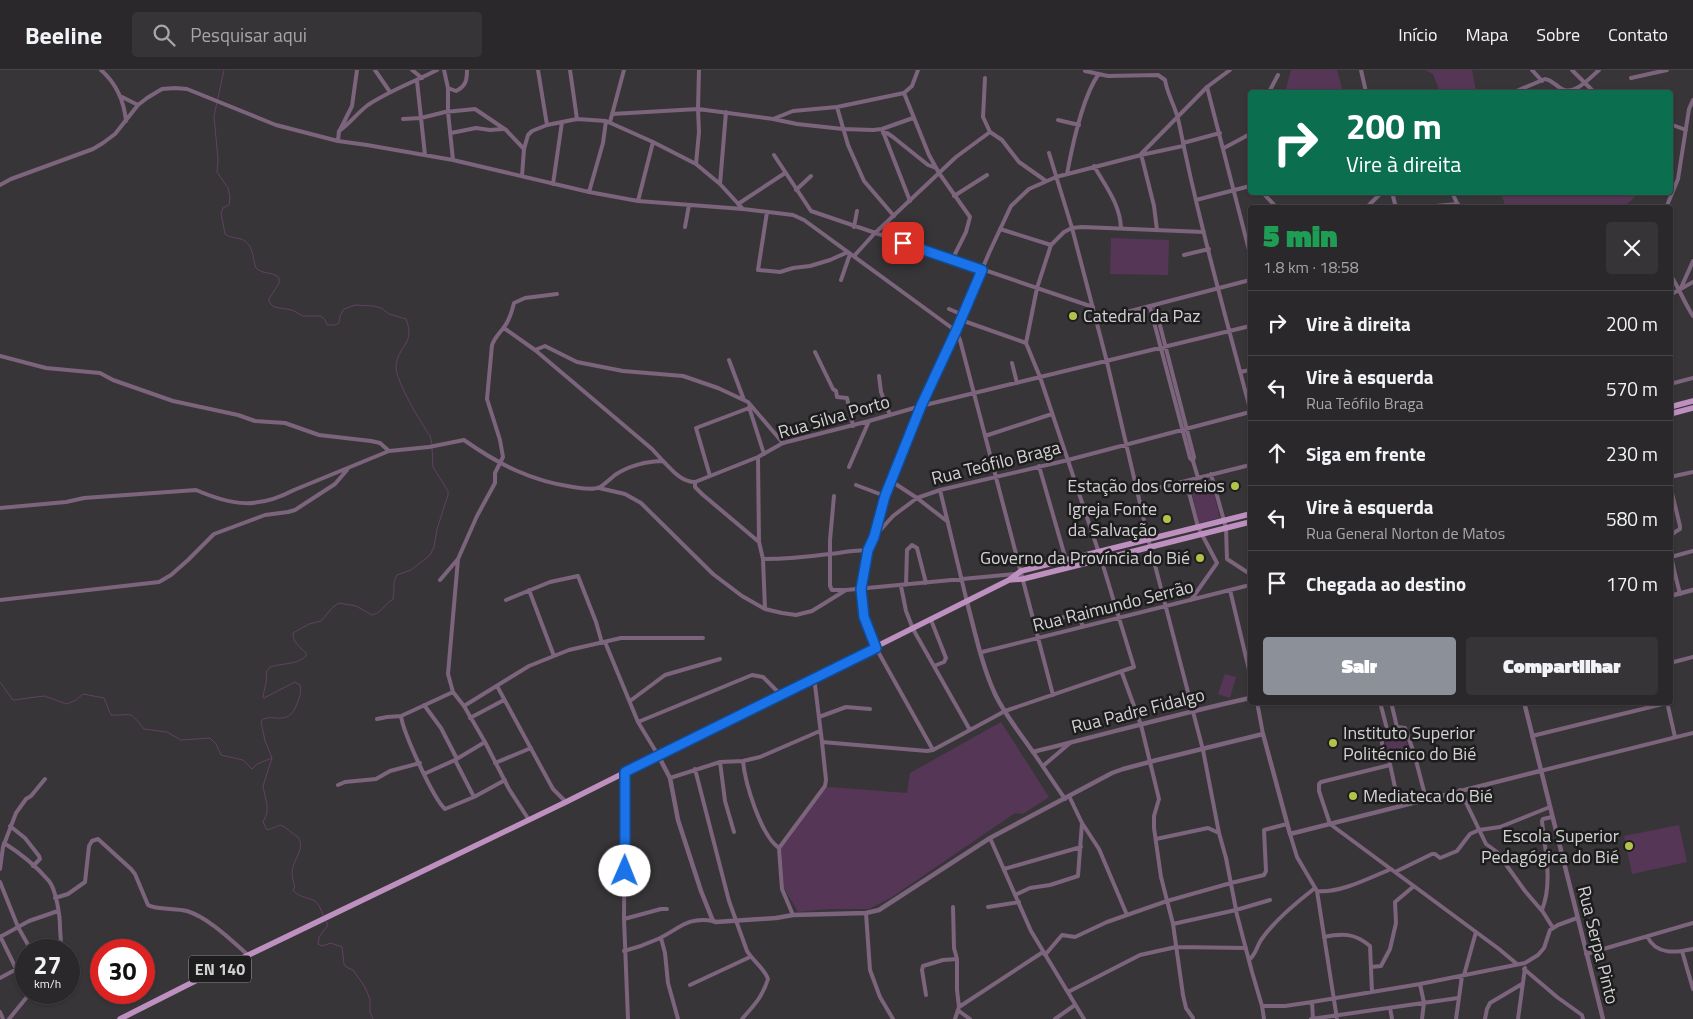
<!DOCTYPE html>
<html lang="pt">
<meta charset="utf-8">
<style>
body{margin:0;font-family:"Titillium Web",sans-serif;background:#363436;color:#f1f3f6;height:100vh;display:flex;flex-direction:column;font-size:19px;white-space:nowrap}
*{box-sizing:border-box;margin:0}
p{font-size:16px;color:#a5a6a8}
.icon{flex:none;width:28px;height:28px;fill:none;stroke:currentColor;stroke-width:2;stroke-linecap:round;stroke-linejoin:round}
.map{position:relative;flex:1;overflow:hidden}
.panel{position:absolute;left:1248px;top:135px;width:425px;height:500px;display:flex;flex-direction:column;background:#2a282a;border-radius:5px;box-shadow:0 1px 4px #0004,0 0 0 1px #464447}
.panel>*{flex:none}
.banner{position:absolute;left:1248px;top:20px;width:425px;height:105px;border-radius:5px;box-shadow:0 1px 4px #0004,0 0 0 1px #464447;background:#0b6e4f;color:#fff;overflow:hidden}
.speed{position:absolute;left:15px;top:869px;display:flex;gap:10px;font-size:25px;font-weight:700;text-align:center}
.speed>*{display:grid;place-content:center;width:65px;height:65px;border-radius:50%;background:#2a282a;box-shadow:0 1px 4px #0004,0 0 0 1px #464447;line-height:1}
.speed small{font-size:12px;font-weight:400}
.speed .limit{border:8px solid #d22;background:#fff;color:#111}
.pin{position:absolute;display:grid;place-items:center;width:42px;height:42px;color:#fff;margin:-21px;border-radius:10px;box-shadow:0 2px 8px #0006}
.me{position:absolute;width:55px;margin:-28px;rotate:1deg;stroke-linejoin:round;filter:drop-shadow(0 0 4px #0008)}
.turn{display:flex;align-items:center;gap:18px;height:105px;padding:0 15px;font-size:22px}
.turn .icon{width:65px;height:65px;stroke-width:2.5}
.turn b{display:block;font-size:35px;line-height:42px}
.round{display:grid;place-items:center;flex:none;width:52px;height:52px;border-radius:5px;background:#363436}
.overview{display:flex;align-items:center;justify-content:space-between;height:85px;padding:0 15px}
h1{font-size:30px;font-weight:800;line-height:38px;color:#1e9e55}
.action{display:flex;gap:10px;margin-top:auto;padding:10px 15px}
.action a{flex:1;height:58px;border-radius:5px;background:#8c9099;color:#fff;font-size:20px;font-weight:800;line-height:58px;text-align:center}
.action a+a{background:#363436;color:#f1f3f6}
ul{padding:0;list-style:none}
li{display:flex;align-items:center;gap:15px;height:65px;padding:0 15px;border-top:1px solid #464447}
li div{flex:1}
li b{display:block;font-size:19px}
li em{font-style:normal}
header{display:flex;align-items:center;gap:30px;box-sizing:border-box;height:70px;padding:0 25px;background:#2a282a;border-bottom:1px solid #464447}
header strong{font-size:24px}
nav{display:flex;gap:28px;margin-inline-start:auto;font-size:18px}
.search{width:350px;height:45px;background:#363436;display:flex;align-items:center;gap:12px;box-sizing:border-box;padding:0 18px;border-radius:5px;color:#a5a6a8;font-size:19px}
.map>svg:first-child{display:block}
.green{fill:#553656}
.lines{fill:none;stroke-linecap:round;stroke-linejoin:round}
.stream{stroke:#624064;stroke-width:1}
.minor{stroke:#7b647c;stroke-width:4}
.tertiary{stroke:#7b647c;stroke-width:4.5}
.primary{stroke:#be90c0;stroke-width:5.5}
.route-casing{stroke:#114b97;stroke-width:12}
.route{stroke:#1a73e8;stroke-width:9}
.poi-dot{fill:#b5c249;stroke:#1e1d1e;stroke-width:2}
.labels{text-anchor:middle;stroke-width:5;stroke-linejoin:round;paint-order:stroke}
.shield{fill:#1e1d1e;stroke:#9d9b9d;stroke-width:1}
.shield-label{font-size:16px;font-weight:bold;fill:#d3d1d3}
.poi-label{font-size:18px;fill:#d3d1d3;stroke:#1e1d1e;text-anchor:end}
.street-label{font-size:18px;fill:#d3d1d3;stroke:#1e1d1e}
</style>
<header>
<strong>Beeline</strong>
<div class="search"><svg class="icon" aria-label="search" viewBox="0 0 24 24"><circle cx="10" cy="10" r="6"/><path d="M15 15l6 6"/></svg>Pesquisar aqui</div>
<nav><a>Início</a><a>Mapa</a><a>Sobre</a><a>Contato</a></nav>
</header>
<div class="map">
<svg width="1693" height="949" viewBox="0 0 1693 949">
<rect width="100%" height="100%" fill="#383538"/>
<path class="green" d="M1291 0H1337L1343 22H1285Z
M1425 0H1472L1476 22H1440L1433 4Z
M1501 123 1639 122V123L1624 137 1506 138Z
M1111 168 1169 170 1168 205 1110 204Z
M1210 409 1220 448 1199 453 1190 414Z
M1225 604 1236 607 1230 628 1218 624Z
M1001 652 1049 727 1023 744 1015 743 892 827 869 839H829L798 842 784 818 781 778 824 720 829 717 907 723 910 703Z
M1404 661 1409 681 1389 686 1384 666Z
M1679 755 1687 792 1632 804 1624 766Z"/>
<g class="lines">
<path class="stream" d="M224 0 214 46 218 90 217 102 228 118 230 127 229 135 223 138 221 143 225 164C230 168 235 167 241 169 254 174 252 188 256 198 263 205 273 201 279 208V213L269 229V232L274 237 292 240 303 246H321L325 250 327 255H335L339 253 340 246 344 239 355 235 374 236 381 238 389 244 406 249C416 274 398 275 396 296 395 310 421 353 430 366L432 374
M0 612 13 630 44 626 67 634 76 630 83 624 104 628 111 645C133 646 128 639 144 659L167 662 181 670 210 668 216 674 221 685 243 690 252 699 257 694 272 688
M323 845C321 840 319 834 315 831 307 827 298 827 293 820L295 817C293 811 291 804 293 797 295 788 305 777 298 767 296 765 293 764 291 762 277 751 282 756 267 760L263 752 267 743V735L263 716 272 688 265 671 261 651C272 641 287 659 297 634 299 628 302 623 300 615L295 612 264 628 263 627C264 618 268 611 266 602L270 597C282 593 297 595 306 586V583C299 576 293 573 293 563L309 554 321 551 333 537 339 533 356 536 372 545C381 543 385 534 393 529 395 521 392 512 397 505L411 500 430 485 434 477 437 459 448 425V421L433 397 432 378
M326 851 328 855 319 867 318 874 322 876 331 873 342 877 344 894 346 897 353 900 365 917 370 929V942L373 949"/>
<path class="minor" d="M101 0C117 14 124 31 126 51
M375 0 390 22
M412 0 422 8
M444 0 448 18V42L453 90
M538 0 547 55
M570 0 577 49
M1361 0 1366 22
M1532 0 1542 11
M1572 0 1594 22
M1085 1 1108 6 1158 5 1165 10C1168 27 1176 37 1179 53 1198 149 1225 244 1250 339
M985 8 983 47 990 62 1002 70 1019 92 1046 111
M1631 8 1667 0
M417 11 425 85
M1207 17 1250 184
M448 18 456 21C466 16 467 10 467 0
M1269 22 1278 5
M1514 22 1545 9C1552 10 1556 16 1562 19 1574 26 1591 7 1599 0
M904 23 929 85 939 103 970 147 966 162 952 190
M122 27 138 35
M837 37 848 75 864 111 894 146
M612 44 698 39 773 49 797 54 843 59 873 60 882 59 913 48
M403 49 421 48 445 42 475 39 506 60 524 79
M773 49 793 41 837 37 904 23 912 16 918 0
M1058 50 1079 55
M610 52 624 0
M1670 54 1686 60
M882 59 910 131
M340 60 352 36 357 0
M451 63 476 58 490 60 503 59
M883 63H887L893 67 928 95 936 98
M338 71 339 61C350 54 357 43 368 35 389 21 414 12 437 0
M1183 73 1220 63
M1224 78 1250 64
M1049 83 1072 158 1107 292 1150 476 1203 680 1219 763
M774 85 811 141
M696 94 699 62 698 39 699 0
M1094 96C1106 117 1120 134 1121 158
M1067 104C1072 77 1083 27 1098 5
M522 106 524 79 528 65 532 61 547 55 577 49 606 51 653 72 696 94 720 114 743 139
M553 114 562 52
M720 114 726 42
M0 115 11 109 93 79 103 73 115 64 138 35 147 28 162 19 175 18 187 19 276 55 338 71 367 75 453 90 589 122 638 131 743 139 793 145 804 150 956 261 960 270 1053 625
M796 120 811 106
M589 122 603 73 606 51
M1262 122 1277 138
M1392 122 1396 138
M1452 122 1459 138
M954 126 987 105
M1196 130 1250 116
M638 131 653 72
M738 134 785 103
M1366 138 1382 122
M1413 138 1458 134
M1666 138 1678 109 1689 39 1693 30
M811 141 1093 237
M767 142 758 200 780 202 793 198 810 196 830 190 848 182
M685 157 689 135
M854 157 857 141
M1000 159 1051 175
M1157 160 1154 136 1141 84 1207 17 1230 0
M1184 185 1209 179
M854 186 874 164 956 87 990 62
M1670 204C1679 218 1684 232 1693 246
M841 210 850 184
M1680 220 1693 191
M1670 225 1693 212
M1155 236 1194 387 1193 391 1198 408
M1150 237 1190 388 1193 391
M949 239 963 245
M961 250 1026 273
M1096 250 1250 210
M504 258 535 280 652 379 663 391
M535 280 545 276 577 292 623 301 683 306 718 318 748 332 783 373
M815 282 833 319 836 321 837 327 847 328 853 356
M0 286 46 298 100 303 113 310 173 331 238 345 255 351 285 353 319 365 371 371 380 373 389 381
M729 290 744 330
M1012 293 1017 313
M1240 302 1250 300
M879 306 881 322 890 345
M1670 314 1693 308
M749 337 764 384
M985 366 1052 344
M1039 396 1068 497
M849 397 869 351
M1211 404 1226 458 1227 489 1250 504
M710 406 696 358 749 338
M1670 407 1693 402
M891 411 917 428 948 452
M1186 411 1198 457 1217 493 1191 530
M695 412V417L702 424 759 472 758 387
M856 415 885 426
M1670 415 1680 456V459C1677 461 1672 463 1671 467 1667 479 1677 511 1680 524
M599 418 625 424 641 433 713 504 742 526 765 539 782 543 796 545 812 541 846 520 1015 504
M940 420 967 532
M1138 423 1250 395
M834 426 830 470V516L832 520H844
M0 438 66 432 84 428 196 420C233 436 258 439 294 420L389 381 429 377 464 370C498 394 531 411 573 417 581 418 592 421 600 417 605 414 610 409 615 405 628 396 647 391 663 391 672 400 681 412 695 412L758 387 783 373 869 351 921 336 1250 256
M874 465 885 426 921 336 956 261 989 183 1011 136 1029 119 1056 107 1141 85 1183 76
M759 472 763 489 765 539
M1671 487 1693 481
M763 489C785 489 807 487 829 484 843 483 854 479 868 481
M440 510 458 489
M906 515 907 480 912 475 917 478 926 513
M901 516 906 541 913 559 970 660 933 680 876 578 865 547 861 519 868 481 874 467 893 446 917 428 940 420 1068 390 1250 342
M529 520 554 586
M1230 520 1250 604
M0 530 159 512 171 505 188 490 214 464 265 445 288 442 295 440 335 414 347 400
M506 530 550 512 578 506 596 552 602 573
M931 550 946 588 944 592 934 596
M1035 555 1076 544 1079 546 1083 557
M605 572 638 652 658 685
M982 582 1250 515
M1670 593 1693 587
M1122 603 1141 655 1159 729 1154 746V758L1161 807 1173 854 1183 925 1186 938 1193 948
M814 607 822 672 927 681 933 680
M497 616 553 719 566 732
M453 622 401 646C403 662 433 728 445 739L474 727 505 710
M630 631 665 605 720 589
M1257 632 1263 664
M1380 632 1387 659C1377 666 1383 681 1390 690L1414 683 1405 658 1397 657 1391 632
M1667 632 1675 667
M424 635 441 658 457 689
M464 636 529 596 569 580 621 568H703
M819 647 846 637 870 639
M470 648 504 630
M377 649 387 647 401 646
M638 652 752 605 763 607 780 624
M970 660 1005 641 1134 597 1101 489 1040 307 1026 273 1037 218 1051 175 1064 162 1072 158 1082 157 1204 162
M1532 666 1667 633
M1033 682 1065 729
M1414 683 1426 729
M455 690 474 727
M743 691C745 713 761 766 779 778
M720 692 725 731 734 762
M495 693 531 678
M1390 694 1399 736
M1390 695 1321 712 1319 714V721L1330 754 1499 879 1517 894
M1043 696 1070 673
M695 699 729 831 747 881C753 891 765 899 768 909 762 928 754 935 742 949
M1540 701 1693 663
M625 702 624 849 628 949
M424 704 455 690 485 672
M670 708 720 692 743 691 760 687 820 661
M338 715 345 712 376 709 390 701 420 693
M1460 720 1486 774 1497 782 1525 821 1543 842 1553 858
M1069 726 1082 753 1099 779 1127 845
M529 750 509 719 485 672 464 636 453 622 448 604 458 489 477 446 495 413V403L503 387 500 370 487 329 492 275C495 267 500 263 504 257 510 250 512 241 514 233L525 228 557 224
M10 756 25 768 39 786 40 789 33 796
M1290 764 1297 787 1317 821C1339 824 1371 807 1391 799
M990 768 1031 861 1084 949
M1156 769 1208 758 1219 763 1226 788 1237 845 1252 902 1262 936 1264 949
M4 773C20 783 37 797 49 811 56 820 60 845 60 857 60 865 62 872 60 880
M0 799 3 777 16 743 26 729 31 726 45 709
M1004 799 1081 777
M1395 802 1432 784H1435L1440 788 1457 781 1470 764 1479 760 1500 757 1550 737
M0 812 18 857 31 880
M1317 821 1337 949
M1015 825 1030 818 1050 815 1078 806 1082 753
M55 828 68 824 85 812 89 776 92 771 98 769 131 799 135 804 148 835C156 840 176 838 187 841 209 848 231 870 248 885
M953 837 954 878 957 889V920L959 937 955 949
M988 837 1019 832
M1542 840C1553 812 1545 781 1542 751L1543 749 1552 747
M866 843 870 900 880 927 893 949
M793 845 782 819 779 778 825 716 826 710 822 672
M624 849 661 839H667
M1173 854 1236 840 1270 830
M0 866 26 919
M1647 866C1656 885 1675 883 1693 879
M0 867 29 851 58 841
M1324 867C1342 863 1355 863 1370 876L1372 922
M661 868 665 883 668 913 678 949
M624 881C636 878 647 874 658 869 679 859 688 846 713 851
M1682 881 1693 919
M1586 884 1693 853
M1045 885 1062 865 1075 867 1107 852 1167 831 1231 813 1264 805 1266 801 1264 760 1287 754
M1249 890C1256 884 1256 878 1261 870 1275 850 1296 833 1315 818
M1371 897 1381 896 1390 879 1396 853 1395 832 1414 816
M1524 899 1557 927 1582 945 1583 949
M1464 905 1476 862
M0 908 26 894
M1420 914 1424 933 1422 949
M690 915 750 887
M1068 922 1140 885 1176 877 1246 878
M926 925 922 900 923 896 943 890 957 889
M1312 932 1313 949
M1262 936H1285L1312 932 1420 914 1525 893 1538 885 1544 878 1550 860 1558 855 1577 848
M959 937 1043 882
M1390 938 1392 949
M959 941 970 949
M0 942 3 949
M9 949 31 922
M1055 949 1075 935
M1311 949 1458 928
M1456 949 1462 906
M1485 949 1487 939 1490 933 1522 914
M1518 949 1525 898"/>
<path class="tertiary" d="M1670 526 1693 520
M967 532C975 562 982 596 995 624 1005 645 1020 663 1033 682 1106 664 1177 644 1250 628
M1524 632 1603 949
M658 685 670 708 678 750 701 821 713 851 716 852 776 848 793 845 866 843 879 840 990 768 1112 703 1123 699 1157 690 1263 664 1290 764 1540 701"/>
<path class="primary" d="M1670 337 1693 331
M1670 344 1693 338
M1009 510 1023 509 1250 452
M120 949 207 905 566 732 1009 510 1021 501 1250 444"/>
</g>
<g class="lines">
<defs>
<path id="route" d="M625 801V702L876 578 864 547 861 519 868 480 874 467 885 426 921 336 956 261 982 200 903 173"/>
</defs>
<use href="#route" class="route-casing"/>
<use href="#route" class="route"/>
</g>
<g class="poi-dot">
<circle cx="1073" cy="246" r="5"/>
<circle cx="1235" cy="416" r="5"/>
<circle cx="1167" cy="449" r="5"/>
<circle cx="1200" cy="488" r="5"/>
<circle cx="1333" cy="673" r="5"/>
<circle cx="1353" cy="726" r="5"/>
<circle cx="1629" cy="776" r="5"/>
</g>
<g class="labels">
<rect class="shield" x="189" y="885.5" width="62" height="27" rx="4"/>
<g class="shield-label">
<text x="220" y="905">EN 140</text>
</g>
<g class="poi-label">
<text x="1083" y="252" text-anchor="start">Catedral da Paz</text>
<text x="1225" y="422">Estação dos Correios</text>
<text x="1157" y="445">Igreja Fonte<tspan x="1157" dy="21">da Salvação</tspan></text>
<text x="1190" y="494">Governo da Província do Bié</text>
<text x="1343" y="669" text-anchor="start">Instituto Superior<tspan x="1343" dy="21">Politécnico do Bié</tspan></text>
<text x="1363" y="732" text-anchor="start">Mediateca do Bié</text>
<text x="1619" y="772">Escola Superior<tspan x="1619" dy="21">Pedagógica do Bié</tspan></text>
</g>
<g class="street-label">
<text transform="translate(834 347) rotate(-16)" y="6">Rua Silva Porto</text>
<text transform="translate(996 393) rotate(-14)" y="6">Rua Teófilo Braga</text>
<text transform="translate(1113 536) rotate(-14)" y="6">Rua Raimundo Serrão</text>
<text transform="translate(1138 641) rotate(-14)" y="6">Rua Padre Fidalgo</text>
<text transform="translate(1598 875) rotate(76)" y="6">Rua Serpa Pinto</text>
</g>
</g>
</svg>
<div class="speed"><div>27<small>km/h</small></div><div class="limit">30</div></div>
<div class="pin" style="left:903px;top:173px;background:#d93025"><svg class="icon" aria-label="arrive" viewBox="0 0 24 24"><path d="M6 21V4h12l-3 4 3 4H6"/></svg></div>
<svg class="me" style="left:625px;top:801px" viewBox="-20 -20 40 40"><circle r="19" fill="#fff"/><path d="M0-13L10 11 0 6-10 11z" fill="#1a73e8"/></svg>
<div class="banner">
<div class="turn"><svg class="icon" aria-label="right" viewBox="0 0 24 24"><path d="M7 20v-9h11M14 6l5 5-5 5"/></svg><div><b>200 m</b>Vire à direita</div></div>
</div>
<section class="panel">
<div class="overview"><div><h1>5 min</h1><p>1.8 km · 18:58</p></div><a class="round"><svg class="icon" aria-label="close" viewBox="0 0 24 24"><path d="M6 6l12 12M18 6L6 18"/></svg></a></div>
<ul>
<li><svg class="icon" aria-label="right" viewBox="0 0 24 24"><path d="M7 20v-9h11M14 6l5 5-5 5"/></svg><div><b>Vire à direita</b></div><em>200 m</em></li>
<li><svg class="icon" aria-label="left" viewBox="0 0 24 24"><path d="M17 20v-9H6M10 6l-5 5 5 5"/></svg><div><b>Vire à esquerda</b><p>Rua Teófilo Braga</p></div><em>570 m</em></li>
<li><svg class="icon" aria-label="ahead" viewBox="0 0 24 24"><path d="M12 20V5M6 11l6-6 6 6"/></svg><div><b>Siga em frente</b></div><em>230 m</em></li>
<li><svg class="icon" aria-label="left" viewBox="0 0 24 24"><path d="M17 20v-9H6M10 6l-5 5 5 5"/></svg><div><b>Vire à esquerda</b><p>Rua General Norton de Matos</p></div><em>580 m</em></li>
<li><svg class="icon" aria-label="arrive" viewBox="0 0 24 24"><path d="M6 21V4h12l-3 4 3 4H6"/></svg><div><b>Chegada ao destino</b></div><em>170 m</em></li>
</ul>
<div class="action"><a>Sair</a><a>Compartilhar</a></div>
</section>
</div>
